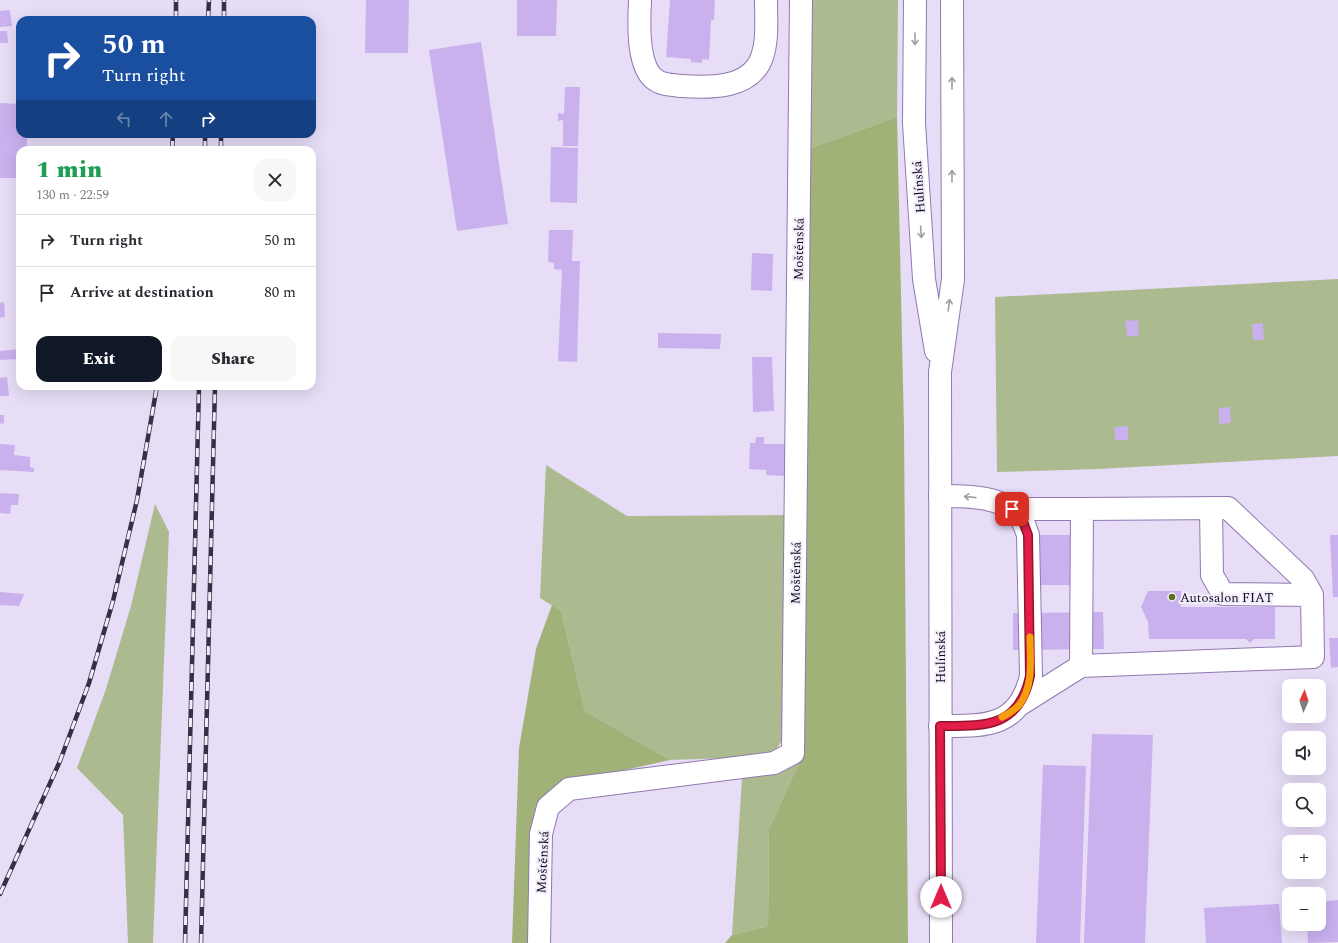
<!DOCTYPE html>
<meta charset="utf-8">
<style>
body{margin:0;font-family:Spectral,serif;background:#f7f7f7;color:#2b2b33;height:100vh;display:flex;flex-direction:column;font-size:15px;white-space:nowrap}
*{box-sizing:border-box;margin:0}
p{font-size:13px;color:#7c7c81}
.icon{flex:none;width:22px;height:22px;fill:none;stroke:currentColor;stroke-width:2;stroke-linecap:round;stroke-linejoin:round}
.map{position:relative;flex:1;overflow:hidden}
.side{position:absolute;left:16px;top:146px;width:300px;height:244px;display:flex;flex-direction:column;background:#fff;border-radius:12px;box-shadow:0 4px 16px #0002}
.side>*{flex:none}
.top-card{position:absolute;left:16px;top:16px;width:300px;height:122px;border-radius:12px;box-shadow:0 4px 16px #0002;background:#1a4fa0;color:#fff;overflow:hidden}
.needle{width:26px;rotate:3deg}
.buttons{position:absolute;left:1282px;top:679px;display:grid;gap:8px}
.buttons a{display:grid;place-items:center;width:44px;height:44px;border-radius:8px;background:#fff;box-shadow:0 4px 16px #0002;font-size:20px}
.pin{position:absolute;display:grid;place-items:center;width:34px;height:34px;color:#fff;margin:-17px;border-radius:8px;box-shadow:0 2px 6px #0006}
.me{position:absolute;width:44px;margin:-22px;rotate:0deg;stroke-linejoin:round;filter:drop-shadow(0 0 3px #0008)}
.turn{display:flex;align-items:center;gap:14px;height:84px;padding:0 20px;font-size:18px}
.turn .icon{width:52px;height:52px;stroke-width:2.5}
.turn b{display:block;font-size:28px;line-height:34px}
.lanes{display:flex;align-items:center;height:38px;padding:0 20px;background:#0003;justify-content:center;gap:20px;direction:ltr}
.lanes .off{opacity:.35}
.round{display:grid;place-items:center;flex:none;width:42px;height:42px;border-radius:12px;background:#f7f7f7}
.head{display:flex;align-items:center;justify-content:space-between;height:68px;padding:0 20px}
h1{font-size:24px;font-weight:800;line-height:30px;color:#1e9e55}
.button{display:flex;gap:8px;margin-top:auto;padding:8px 20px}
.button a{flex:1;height:46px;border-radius:12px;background:#111827;color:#fff;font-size:16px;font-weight:800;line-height:46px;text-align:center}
.button a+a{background:#f7f7f7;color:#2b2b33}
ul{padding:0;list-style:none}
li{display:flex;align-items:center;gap:12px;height:52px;padding:0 20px;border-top:1px solid #e1e1e2}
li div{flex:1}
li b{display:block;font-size:15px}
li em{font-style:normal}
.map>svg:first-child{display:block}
.green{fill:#acba8f}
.forest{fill:#a0b278}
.building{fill:#c9b1ee}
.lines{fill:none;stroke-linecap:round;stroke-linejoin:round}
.minor-casing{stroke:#9079b2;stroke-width:24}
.major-casing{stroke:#9079b2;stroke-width:24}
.minor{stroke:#fff;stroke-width:22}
.major{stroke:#fff;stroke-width:22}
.rail-casing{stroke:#392f45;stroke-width:4.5}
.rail{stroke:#f2edfa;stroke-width:3;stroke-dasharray:9;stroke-linecap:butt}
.oneway{stroke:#a09da5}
.route-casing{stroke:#92132f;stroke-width:10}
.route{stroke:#e11d48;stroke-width:7}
.slow{stroke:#f59e0b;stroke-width:7}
.poi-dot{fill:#5c6f1e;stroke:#f2edfa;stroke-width:1.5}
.labels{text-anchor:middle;stroke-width:4;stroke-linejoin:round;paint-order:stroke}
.street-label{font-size:13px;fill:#12091e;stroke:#f2edfa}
.poi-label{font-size:13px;fill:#12091e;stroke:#f2edfa;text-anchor:start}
</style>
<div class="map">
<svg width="1338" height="943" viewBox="0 0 1338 943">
<rect width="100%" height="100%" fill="#e7ddf7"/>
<path class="green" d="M812 0H898L897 117 808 149Z
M1338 279V456L1099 469 997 472 995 297Z
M546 465 627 516 786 515 784 738 774 752 755 757 670 760 585 711 561 611 540 598Z
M155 504 169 532 153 943H128L123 815 77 768 106 689 131 606Z
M800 761 769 829 768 926 732 935 742 779Z"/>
<path class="forest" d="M897 117 904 428 908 943H725L732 935 768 926 769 829 800 761 808 149Z
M552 605 561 611 585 711 670 760 571 782 546 801 532 943H512L519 748 536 649Z"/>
<path class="building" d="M366 0H409L408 53H365Z
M517 0H557L556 36H517Z
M670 0H715L714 20H711L709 60 702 59V63L691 62V59L666 57Z
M10 10 12 26 0 27V11Z
M0 31H7L8 43H0Z
M481 42 508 224 457 231 429 50Z
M565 87H580L578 146H563V120L558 121V113L564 114Z
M0 103 20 104V134H27V150H20V178H0Z
M551 147 578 148 577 203 550 202Z
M549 230H573L572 261H580L577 362 558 361 562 270 554 269V263L548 262Z
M752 253 773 254 772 291 751 290Z
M4 302 5 317 0 318V303Z
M1138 320 1139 335 1127 337 1125 321Z
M1263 323 1264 340H1253L1252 324Z
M658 333 721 334 720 349 658 348Z
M20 349V359L0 360V351Z
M752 357H772L774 411 753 412Z
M7 377 9 396H0V378Z
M1230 407 1231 423 1219 424V408Z
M0 415H4V423L0 424Z
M1128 426V440H1115L1114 427Z
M756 437H764V444H785V476L766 475V470L749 469 750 443H755Z
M0 444 15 445 14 455 30 457V467L34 468V472L0 470Z
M0 493 19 494 18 505H11L10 514 0 513Z
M1037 535H1072V585H1037Z
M1330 535H1338V597H1333Z
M1148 591H1181V607H1275V639H1254L1250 643 1246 639H1149L1148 622 1141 607Z
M0 592 24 594 19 606 0 605Z
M1103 612 1104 649 1013 650V613Z
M1329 638H1338V667L1331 668Z
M1092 734 1153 735 1145 943H1084Z
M1043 765 1086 766 1080 943H1036Z
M1338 900V942L1308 943 1307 924H1319V902Z
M1279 904 1282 943H1206L1204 908Z"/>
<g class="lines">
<defs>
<path id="minor" d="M640 0C639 21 637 61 652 77 660 85 671 85 682 86 709 88 751 89 762 57 768 40 766 18 766 0
M940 496C966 496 1003 495 1021 518 1024 523 1026 530 1028 535L1031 676C1019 728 985 726 940 726
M1211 508 1212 575 1223 594 1312 595
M1012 509H1082L1081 666 1019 705
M1081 666 1313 657 1312 595 1303 579 1228 508 1082 509
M539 943 541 834 548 807 569 789 774 763 793 753 801 0"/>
<path id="major" d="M915 0 914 123 924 279 936 351
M941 943 940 372 953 279 952 0"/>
</defs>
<use href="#minor" class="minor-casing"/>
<use href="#major" class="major-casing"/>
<use href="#minor" class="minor"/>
<use href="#major" class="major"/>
<defs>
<path id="rail" d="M176 20V0
M208 20 209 0
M224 20V0
M172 150 173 134
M205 150V134
M221 150V134
M0 894 60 761 89 683 113 601 137 500 157 386
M185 943 199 386
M201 943 215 386"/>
</defs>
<use href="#rail" class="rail-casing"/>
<use href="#rail" class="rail"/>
</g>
<defs><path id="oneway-shaft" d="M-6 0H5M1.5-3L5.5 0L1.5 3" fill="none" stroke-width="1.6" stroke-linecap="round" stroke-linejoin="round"/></defs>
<g class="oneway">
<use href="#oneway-shaft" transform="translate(915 39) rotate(90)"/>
<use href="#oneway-shaft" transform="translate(952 83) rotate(-90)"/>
<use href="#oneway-shaft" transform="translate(952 176) rotate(-90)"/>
<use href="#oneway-shaft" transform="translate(921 232) rotate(86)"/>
<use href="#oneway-shaft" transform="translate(949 305) rotate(-82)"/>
<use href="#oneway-shaft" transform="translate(970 497) rotate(-174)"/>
</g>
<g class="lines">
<defs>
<path id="route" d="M941 897 940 726C985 726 1019 728 1030 676L1028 535 1022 519 1012 509"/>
</defs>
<use href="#route" class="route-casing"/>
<use href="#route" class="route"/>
<path class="slow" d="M1002 717C1008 714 1016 709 1020 704 1034 684 1030 659 1030 637"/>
</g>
<circle class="poi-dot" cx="1172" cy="597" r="4"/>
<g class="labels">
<g class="street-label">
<text transform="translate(918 187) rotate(-94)" y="5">Hulínská</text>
<text transform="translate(798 249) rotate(-89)" y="5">Moštěnská</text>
<text transform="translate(795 573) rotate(-89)" y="5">Moštěnská</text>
<text transform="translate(940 657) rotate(-90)" y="5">Hulínská</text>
<text transform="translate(542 862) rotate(-87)" y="5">Moštěnská</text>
</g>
<g class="poi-label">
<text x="1180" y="602">Autosalon FIAT</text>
</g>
</g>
</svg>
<div class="buttons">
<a><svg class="needle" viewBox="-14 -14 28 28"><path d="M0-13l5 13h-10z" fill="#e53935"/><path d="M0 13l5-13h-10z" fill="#7c7c81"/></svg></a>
<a><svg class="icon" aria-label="sound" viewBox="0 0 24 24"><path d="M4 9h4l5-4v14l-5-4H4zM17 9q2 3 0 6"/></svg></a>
<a><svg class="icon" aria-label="search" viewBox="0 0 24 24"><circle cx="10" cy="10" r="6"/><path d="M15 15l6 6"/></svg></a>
<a>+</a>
<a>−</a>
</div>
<div class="pin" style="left:1012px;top:509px;background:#d93025"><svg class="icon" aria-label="arrive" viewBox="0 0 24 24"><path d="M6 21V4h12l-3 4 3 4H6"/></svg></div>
<svg class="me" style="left:941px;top:897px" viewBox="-20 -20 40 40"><circle r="19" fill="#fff"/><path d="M0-13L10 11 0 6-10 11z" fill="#e11d48"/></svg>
<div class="top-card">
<div class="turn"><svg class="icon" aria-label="right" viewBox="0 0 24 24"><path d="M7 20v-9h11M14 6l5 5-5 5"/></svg><div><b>50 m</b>Turn right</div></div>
<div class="lanes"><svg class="icon off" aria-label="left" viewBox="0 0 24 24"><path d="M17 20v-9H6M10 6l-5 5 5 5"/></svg><svg class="icon off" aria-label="ahead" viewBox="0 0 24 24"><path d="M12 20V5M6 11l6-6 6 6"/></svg><svg class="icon" aria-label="right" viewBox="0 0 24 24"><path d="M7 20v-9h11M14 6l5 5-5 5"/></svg></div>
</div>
<section class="side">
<div class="head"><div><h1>1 min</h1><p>130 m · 22:59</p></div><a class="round"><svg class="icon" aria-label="close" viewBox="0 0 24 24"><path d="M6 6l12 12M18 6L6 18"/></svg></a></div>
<ul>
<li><svg class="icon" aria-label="right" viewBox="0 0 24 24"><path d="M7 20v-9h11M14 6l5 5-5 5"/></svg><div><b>Turn right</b></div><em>50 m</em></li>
<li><svg class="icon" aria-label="arrive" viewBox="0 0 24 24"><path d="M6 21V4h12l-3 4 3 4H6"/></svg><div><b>Arrive at destination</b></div><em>80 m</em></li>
</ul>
<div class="button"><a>Exit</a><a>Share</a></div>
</section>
</div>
